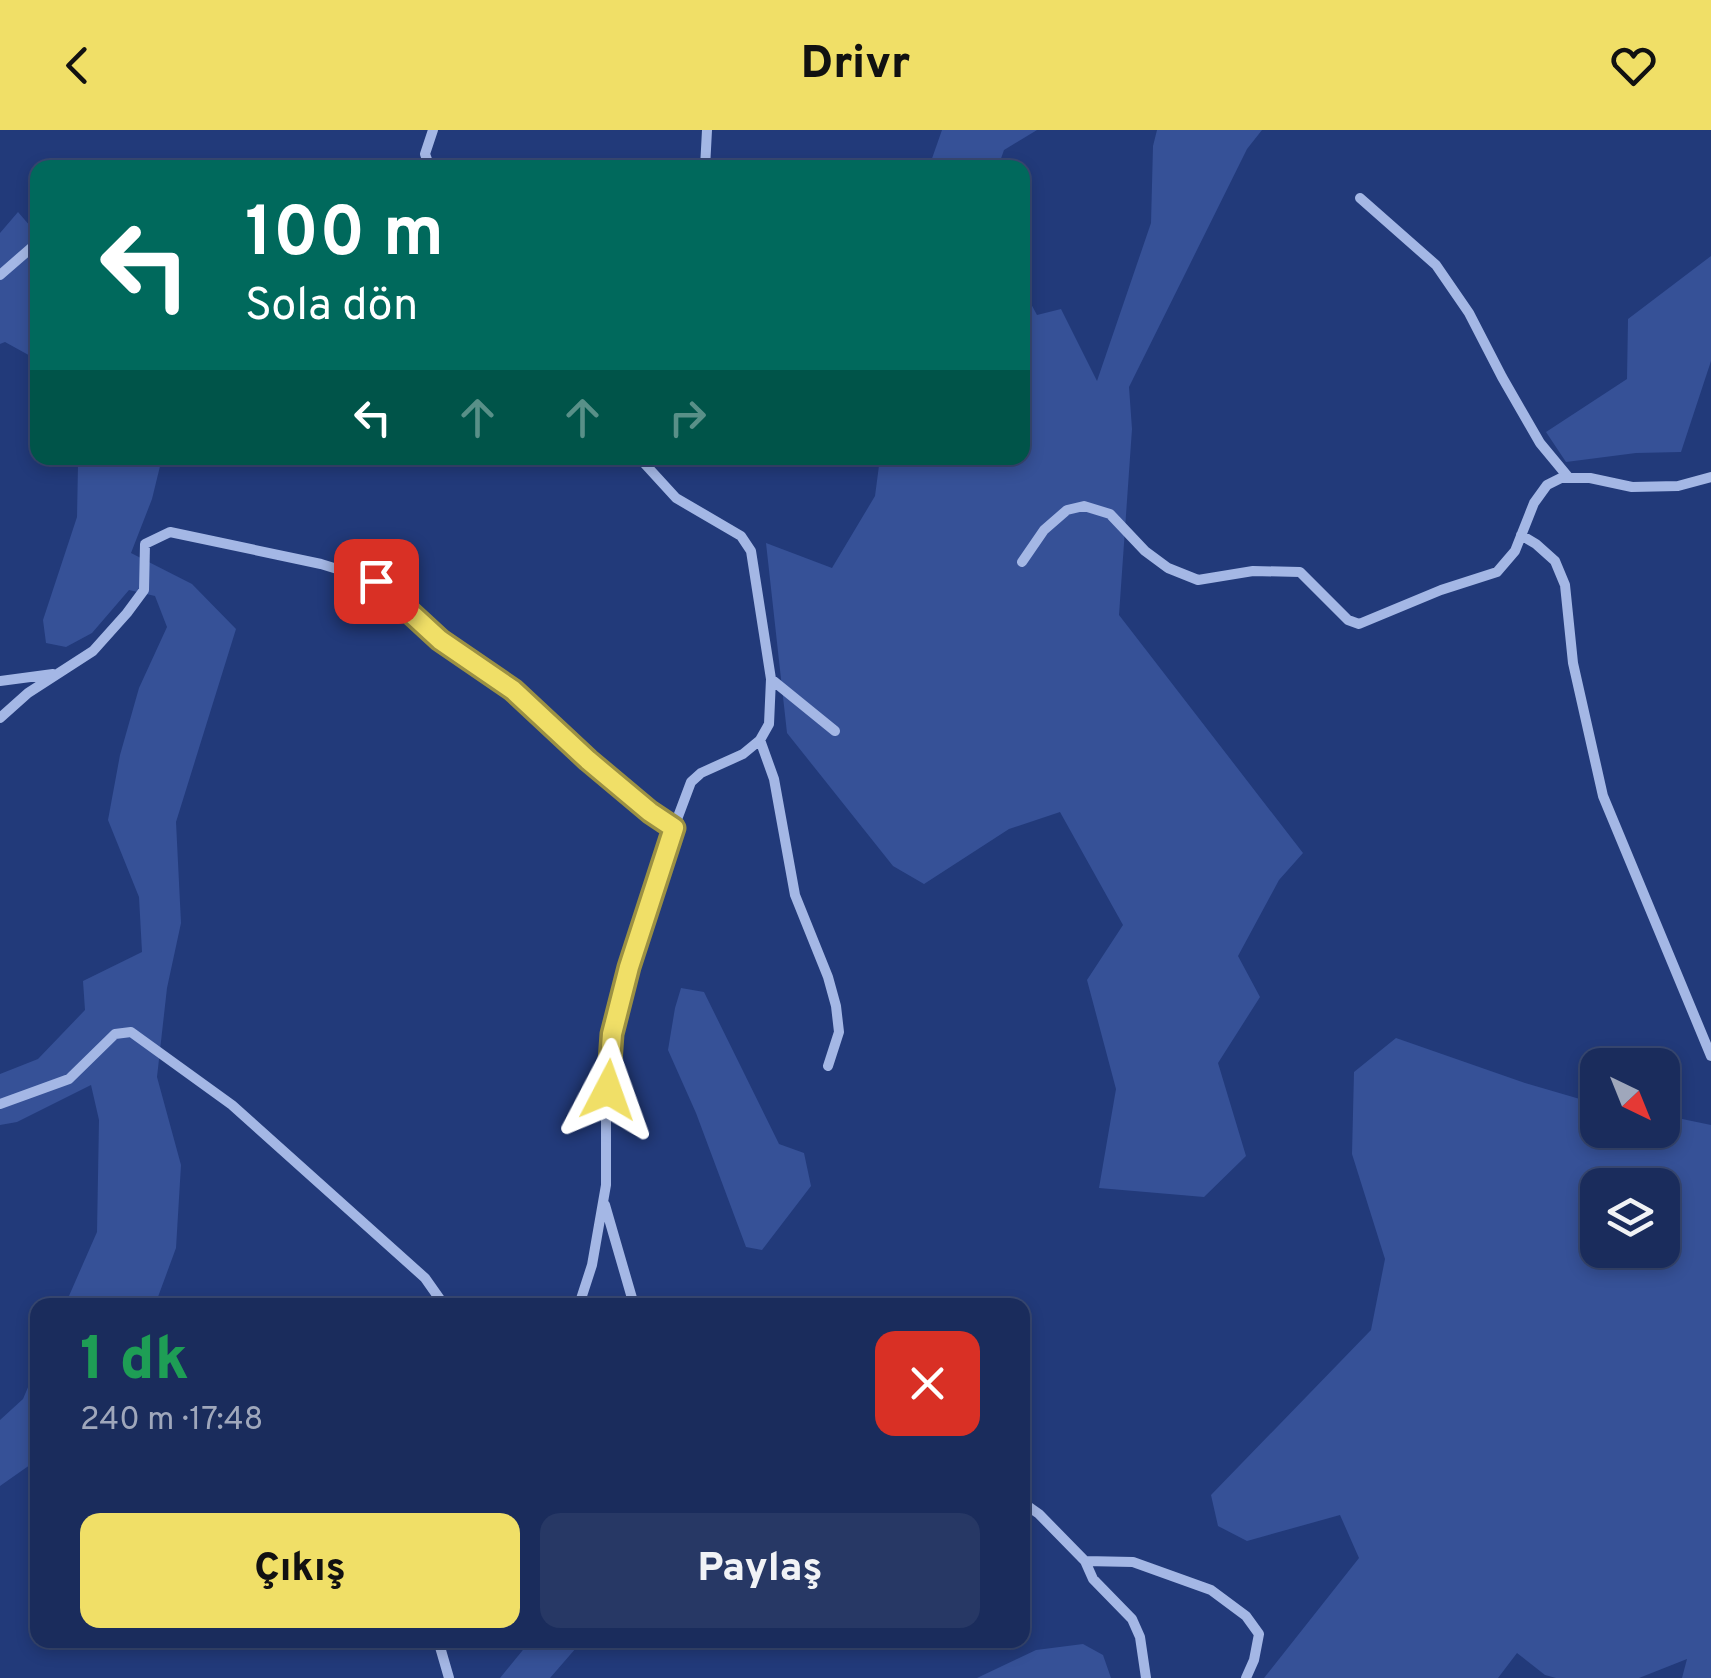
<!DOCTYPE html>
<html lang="tr">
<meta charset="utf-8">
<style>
body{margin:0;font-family:Overpass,sans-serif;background:#273865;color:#f1f3f6;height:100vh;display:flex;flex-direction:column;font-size:38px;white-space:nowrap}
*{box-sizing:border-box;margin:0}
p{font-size:32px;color:#9fa7bb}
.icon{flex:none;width:55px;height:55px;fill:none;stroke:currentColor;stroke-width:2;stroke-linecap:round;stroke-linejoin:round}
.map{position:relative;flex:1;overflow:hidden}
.sheet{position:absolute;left:30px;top:1168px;width:1000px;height:350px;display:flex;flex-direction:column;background:#1a2c5c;border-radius:20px;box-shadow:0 5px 15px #0003,0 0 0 2px #384872}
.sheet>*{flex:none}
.banner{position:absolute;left:30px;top:30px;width:1000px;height:305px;border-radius:20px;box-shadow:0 5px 15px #0003,0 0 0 2px #384872;background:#00695c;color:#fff;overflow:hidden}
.needle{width:65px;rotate:137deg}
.tools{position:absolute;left:1580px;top:918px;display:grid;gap:20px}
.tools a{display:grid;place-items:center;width:100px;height:100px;border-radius:20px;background:#1a2c5c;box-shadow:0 5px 15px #0003,0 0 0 2px #384872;font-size:50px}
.pin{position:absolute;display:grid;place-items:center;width:85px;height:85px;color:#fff;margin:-42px;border-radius:20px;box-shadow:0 5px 15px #0006}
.me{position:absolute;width:110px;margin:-55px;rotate:4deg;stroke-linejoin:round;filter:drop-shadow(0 0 8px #0008)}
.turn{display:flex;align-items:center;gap:35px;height:210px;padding:0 50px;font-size:45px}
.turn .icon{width:130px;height:130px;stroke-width:2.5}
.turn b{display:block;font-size:70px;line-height:85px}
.lanes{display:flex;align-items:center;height:95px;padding:0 50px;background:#0003;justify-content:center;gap:50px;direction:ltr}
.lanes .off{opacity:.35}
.round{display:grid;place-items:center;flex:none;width:105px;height:105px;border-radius:20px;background:#273865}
.summary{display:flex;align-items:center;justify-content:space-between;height:170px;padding:0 50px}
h1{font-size:60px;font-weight:800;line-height:75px;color:#1e9e55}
.button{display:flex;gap:20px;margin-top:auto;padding:20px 50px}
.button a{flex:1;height:115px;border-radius:20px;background:#f0df67;color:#111;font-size:40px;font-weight:800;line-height:115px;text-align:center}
.button a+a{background:#273865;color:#f1f3f6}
header{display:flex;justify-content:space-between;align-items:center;height:130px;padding:0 50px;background:#f0df67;color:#111;font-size:45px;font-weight:800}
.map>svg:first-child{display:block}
.green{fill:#365197;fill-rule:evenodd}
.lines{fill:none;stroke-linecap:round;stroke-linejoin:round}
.minor{stroke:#a4b7e5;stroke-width:10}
.route-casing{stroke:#9c9143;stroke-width:25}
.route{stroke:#f0df67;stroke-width:18}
</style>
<header><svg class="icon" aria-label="back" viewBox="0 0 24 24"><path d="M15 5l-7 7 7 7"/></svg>Drivr<svg class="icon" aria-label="heart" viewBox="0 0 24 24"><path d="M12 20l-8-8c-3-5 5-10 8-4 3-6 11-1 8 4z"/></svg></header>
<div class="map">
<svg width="1711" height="1548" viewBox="0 0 1711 1548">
<rect width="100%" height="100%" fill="#223a7a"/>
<path class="green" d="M942 0H1037L1004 20 998 37H929Z
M1157 0H1262L1247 19 1129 257 1132 299 1119 485 1303 723 1279 750 1238 826 1260 867 1218 933 1246 1026 1204 1067 1099 1058 1116 959 1087 850 1123 795 1060 682 1009 699 924 754 893 736 787 603 766 413 832 438 875 366 880 328H1022L1023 159 1037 185 1061 179 1097 251 1151 93 1153 16Z
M18 82 37 104V235L34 228 5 212 0 214V103Z
M1711 126V231L1681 322 1636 323 1566 332 1546 302 1627 249 1628 189Z
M75 328H162L152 369 131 423 192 454 236 499 176 692 181 793 167 858 157 947 181 1035 176 1118 155 1175H65L97 1102 99 990 91 955 17 992 0 995V944L38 929 85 880 83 851 142 822 139 767 108 690 120 625 139 558 167 497 155 466 129 460 92 503 66 517 46 513 43 490 77 387 78 335Z
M681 858 704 862 779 1014 804 1023 811 1056 762 1120 746 1117 696 983 668 920 675 878Z
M1396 908 1525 953 1597 974 1598 1000H1662L1663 985 1711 995V1548H1682L1687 1529 1639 1548H1556L1545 1545 1517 1523 1498 1548H1264L1359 1428 1340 1385 1247 1411 1218 1396 1211 1365 1371 1200 1385 1129 1352 1024 1354 942ZM1662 1055V1120H1598V1055Z
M37 1236V1330L0 1356V1290L23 1269Z
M531 1510H583L550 1548H500Z
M1083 1514 1103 1525 1111 1548H977L1036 1520Z"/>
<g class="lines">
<path class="minor" d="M430 38 425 24 433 0
M705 38 707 0
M1360 68 1436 135 1469 183 1502 247 1540 313 1569 348
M0 145 38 112
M1521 405 1536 414 1555 431 1565 455 1573 533 1603 666 1711 926
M1022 432 1044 400 1067 380 1084 376 1110 384 1145 421 1168 438 1198 450 1253 441 1300 442 1348 490 1359 494 1441 460 1497 442 1515 421 1534 373 1547 355 1561 348H1590L1632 357 1678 356 1711 347
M771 549 835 601
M0 551 53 544
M0 588 28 563 93 521 127 483 144 460 145 414 170 402 321 434 376 451 440 510 513 560 588 630 650 682 674 698
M760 610 774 649 795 765 828 847 836 876 839 902 828 936
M0 974 69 949 115 904 131 902 232 975 425 1148 444 1175
M605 1075 634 1175
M579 1175 592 1135 606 1055V988L612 905 629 837 667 716 691 652 701 643 743 624 760 610 769 594 771 549 751 421 741 406 676 368 644 333 643 328
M1022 1372 1039 1384 1085 1431 1093 1449 1132 1489 1140 1507 1146 1548
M1085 1431 1133 1432 1211 1460 1246 1486 1259 1504 1254 1530 1246 1548
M438 1510 449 1548"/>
</g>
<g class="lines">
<defs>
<path id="route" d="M376 451 440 510 513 560 588 630 650 682 674 698 629 837 612 904 608 960"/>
</defs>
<use href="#route" class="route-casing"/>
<use href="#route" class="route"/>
</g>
</svg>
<div class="tools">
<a><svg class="needle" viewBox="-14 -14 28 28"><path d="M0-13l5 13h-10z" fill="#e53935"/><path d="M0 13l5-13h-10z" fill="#9fa7bb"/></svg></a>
<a><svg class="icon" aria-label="layers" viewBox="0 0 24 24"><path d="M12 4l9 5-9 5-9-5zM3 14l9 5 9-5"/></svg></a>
</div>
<div class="pin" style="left:376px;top:451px;background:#d93025"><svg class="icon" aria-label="arrive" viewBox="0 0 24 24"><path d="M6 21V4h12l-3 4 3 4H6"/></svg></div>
<svg class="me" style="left:608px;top:960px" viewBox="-20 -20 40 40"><path d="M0-17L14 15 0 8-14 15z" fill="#f0df67" stroke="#fff" stroke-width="4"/></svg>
<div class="banner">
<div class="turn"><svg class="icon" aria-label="left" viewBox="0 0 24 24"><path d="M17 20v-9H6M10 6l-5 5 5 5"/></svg><div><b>100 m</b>Sola dön</div></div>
<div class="lanes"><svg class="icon" aria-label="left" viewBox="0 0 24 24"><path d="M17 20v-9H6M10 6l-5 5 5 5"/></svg><svg class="icon off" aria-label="ahead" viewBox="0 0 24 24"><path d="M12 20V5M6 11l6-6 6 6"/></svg><svg class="icon off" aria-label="ahead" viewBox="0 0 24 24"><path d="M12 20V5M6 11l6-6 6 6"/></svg><svg class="icon off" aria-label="right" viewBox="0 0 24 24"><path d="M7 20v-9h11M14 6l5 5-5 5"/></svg></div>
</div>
<section class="sheet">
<div class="summary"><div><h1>1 dk</h1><p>240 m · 17:48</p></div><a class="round" style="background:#d93025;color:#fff"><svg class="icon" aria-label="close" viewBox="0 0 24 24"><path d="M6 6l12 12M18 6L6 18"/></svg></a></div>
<div class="button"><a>Çıkış</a><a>Paylaş</a></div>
</section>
</div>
